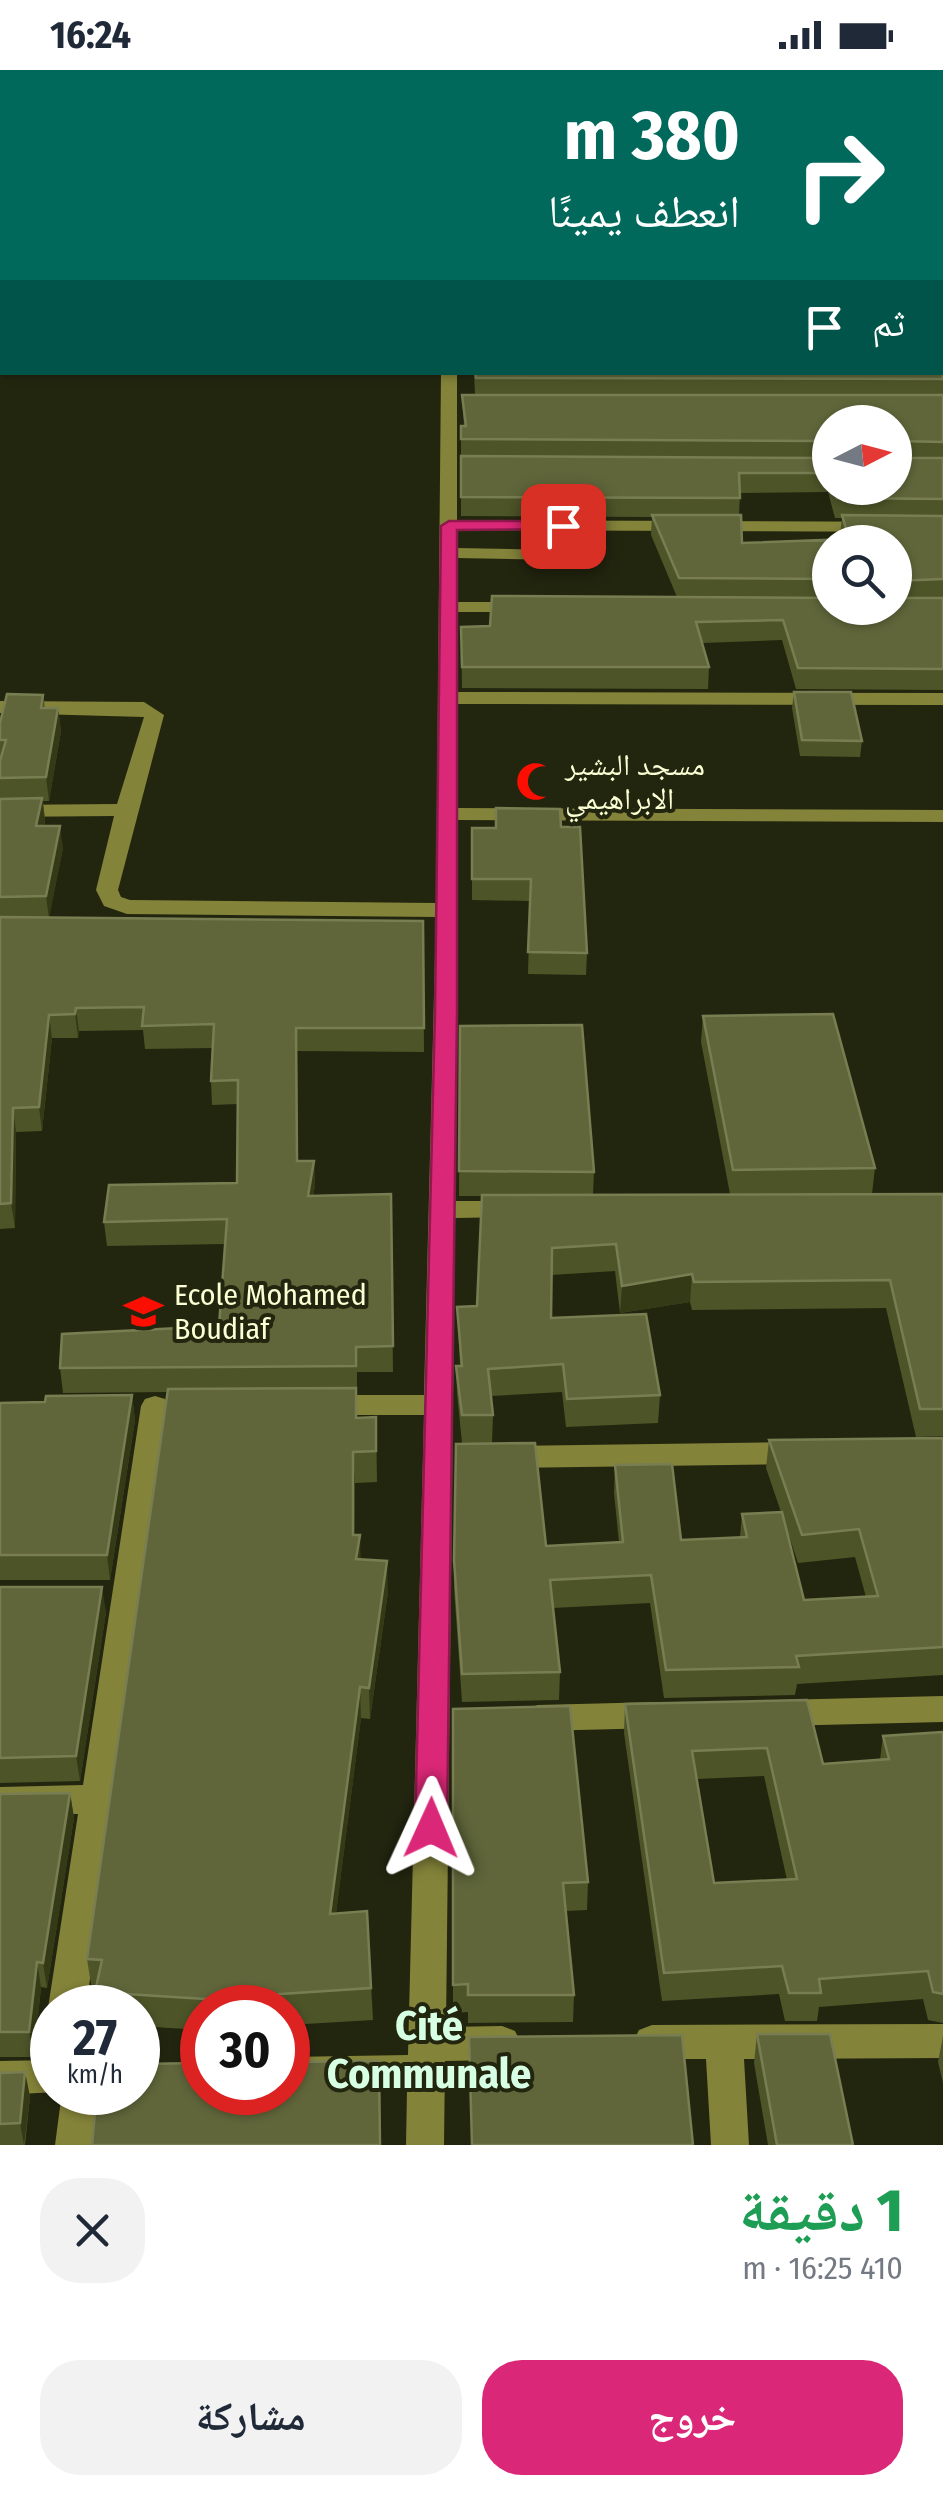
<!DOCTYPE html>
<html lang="ar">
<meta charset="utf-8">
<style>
body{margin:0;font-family:"Fira Sans Condensed","Noto Naskh Arabic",sans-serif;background:#f2f2f3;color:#1f2937;direction:rtl;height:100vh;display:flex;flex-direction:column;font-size:38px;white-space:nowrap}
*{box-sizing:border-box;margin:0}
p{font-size:32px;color:#747a83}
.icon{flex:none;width:55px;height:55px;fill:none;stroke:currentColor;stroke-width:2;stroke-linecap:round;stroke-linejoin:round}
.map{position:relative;height:2075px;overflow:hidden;direction:ltr}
.side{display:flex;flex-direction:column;background:#fff;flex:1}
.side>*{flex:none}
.banner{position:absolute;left:0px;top:0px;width:945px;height:305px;box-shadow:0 2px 8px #0004;direction:rtl;background:#00695c;color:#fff;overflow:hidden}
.needle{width:65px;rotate:84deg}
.controls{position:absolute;left:812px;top:335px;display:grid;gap:20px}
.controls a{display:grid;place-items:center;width:100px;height:100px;border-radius:50%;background:#fff;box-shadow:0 2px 8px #0004;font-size:50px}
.speed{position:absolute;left:30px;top:1915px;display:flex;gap:20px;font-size:50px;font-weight:700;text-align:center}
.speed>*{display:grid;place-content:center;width:130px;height:130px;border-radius:50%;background:#fff;box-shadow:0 2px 8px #0004;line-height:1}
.speed small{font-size:25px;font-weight:400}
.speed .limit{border:15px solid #d22;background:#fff;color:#111}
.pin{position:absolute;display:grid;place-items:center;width:85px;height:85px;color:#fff;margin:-42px;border-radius:20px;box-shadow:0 5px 15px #0006}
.me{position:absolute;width:110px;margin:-55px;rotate:1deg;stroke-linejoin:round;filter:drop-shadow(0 0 8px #0008)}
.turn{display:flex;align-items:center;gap:35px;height:210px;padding:0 40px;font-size:45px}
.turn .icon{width:130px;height:130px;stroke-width:2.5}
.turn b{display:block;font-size:70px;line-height:85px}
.then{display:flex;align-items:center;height:95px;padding:0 40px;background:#0003;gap:20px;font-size:38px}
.round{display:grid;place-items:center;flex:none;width:105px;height:105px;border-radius:40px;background:#f2f2f3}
.headline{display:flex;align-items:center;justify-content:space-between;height:170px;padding:0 40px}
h1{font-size:60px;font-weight:800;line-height:75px;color:#1e9e55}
.button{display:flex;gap:20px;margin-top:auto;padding:20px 40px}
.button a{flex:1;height:115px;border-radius:40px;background:#db2777;color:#fff;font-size:40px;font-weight:800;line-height:115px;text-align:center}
.button a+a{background:#f2f2f3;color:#1f2937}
.status{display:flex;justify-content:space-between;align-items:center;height:70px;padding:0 50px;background:#fff;direction:ltr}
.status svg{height:28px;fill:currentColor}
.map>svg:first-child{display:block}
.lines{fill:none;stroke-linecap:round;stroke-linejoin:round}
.minor{fill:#84833a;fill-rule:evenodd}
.highway{fill:#50fea2;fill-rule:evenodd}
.wall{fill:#4d5428;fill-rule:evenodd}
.shaded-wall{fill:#343a16}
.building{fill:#60663a;stroke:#787e52;stroke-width:2.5;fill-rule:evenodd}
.route{fill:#db2777;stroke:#8e194d;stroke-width:2.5}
.labels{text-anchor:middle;stroke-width:8;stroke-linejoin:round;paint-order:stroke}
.poi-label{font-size:30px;fill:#fcffd4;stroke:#23260f;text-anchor:start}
.near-quarter-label{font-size:42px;font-weight:bold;fill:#d6ffe3;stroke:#23260f}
</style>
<div class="status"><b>16:24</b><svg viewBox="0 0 49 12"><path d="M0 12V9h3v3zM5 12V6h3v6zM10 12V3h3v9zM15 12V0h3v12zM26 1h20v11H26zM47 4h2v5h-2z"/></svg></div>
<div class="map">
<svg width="943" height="2075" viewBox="0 0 943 2075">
<rect width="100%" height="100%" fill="#23260f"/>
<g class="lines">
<path class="minor" d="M0 83H2V91H0Z
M441 302H457V450L943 452V462L457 460V478L563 480 572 485 563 490 457 488V532H524L533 537 524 542H457L458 622 943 623V635L458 634V738L943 740V752L458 750 455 1131H513L526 1139 513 1147 455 1148 446 1957 502 1956 515 1961 521 1973 515 1985 502 1990 445 1991 444 2075H406L407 2020 288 2021V1987L408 1985 424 1345H324L314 1342 310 1335 314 1328 324 1325H424L436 847 127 844 104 836 96 820 114 746 0 747V735L117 734 144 647 0 643V631L144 632 164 645 118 820 121 827 130 830 436 833Z
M155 1326 165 1329 169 1336 86 1938H52V1947L48 1938 78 1744 0 1745V1717L83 1715 141 1336 145 1329Z
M802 1372 812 1376 817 1383 812 1390 802 1394 502 1398 492 1394 487 1387 492 1380 502 1376Z
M943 1626V1652L778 1656 766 1652 761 1643 766 1634 778 1630Z
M658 1632 670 1636 675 1645 670 1654 658 1658 538 1661 526 1657 521 1648 526 1639 538 1635Z
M943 1954V1988L744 1989 749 2075H711L706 1989H652L639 1984 633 1972 639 1960 652 1955Z
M52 1990V2022H57L0 2025V1991Z
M62 2022H100L93 2075H55Z"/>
<path class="highway" d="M767 0H786L788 2H769Z
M827 0H846L848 2H829Z
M942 39H943V47H942Z
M942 64H943V72H942Z"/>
</g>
<path class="wall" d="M943 233V620L796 619 782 570 702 573 709 597 708 619 462 618 461 557 490 556 677 527 651 465 652 447 461 446V356H464L462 325H475L474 302H942ZM830 352 895 418H830ZM828 422 835 448H842L840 465 841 470 742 473 739 445 740 423ZM830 472H895V538H830Z
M794 622 862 671 860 687 800 686 792 638Z
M43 625 45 638H58L61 661 49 731H43L45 750 44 756 63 778 49 847 423 851 424 982 297 981 298 1091H314L315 1115 313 1126 391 1124 393 1302H357V1348L376 1347 377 1412 355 1413 354 1465H360V1490L388 1522 370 1649 361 1648 336 1843 367 1841 373 1950 288 1955V1938H202V1960L138 1956V1938H98L96 1920H92L87 1889 168 1322 63 1323 60 1298 219 1256 225 1174 107 1176 104 1152 237 1113 238 1034 212 1035 211 1011 212 978 145 979 143 960 79 961 78 968H52L42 1061 16 1062 15 1158 0 1159V653Z
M561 757 587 883 586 905 528 904 530 831 472 830V758Z
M703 946 875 1098 872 1124H943V1366L916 1367 886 1238 692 1240 690 1232 620 1243 615 1201 551 1205V1248L660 1325 658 1353 566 1357 562 1322 491 1326 493 1345 492 1373H462L457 1323 456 1296H460L457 1237 477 1236 482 1126H459L460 956 594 1102 593 1124H730L701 972Z
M132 1325 135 1350 110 1510H0V1333L45 1332Z
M943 1368V1605L797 1614 795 1625 664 1628 650 1533 553 1538 560 1602 559 1630 462 1632 454 1518 456 1374 546 1476 619 1472 614 1423 615 1395 681 1470 740 1467 742 1444 781 1442 766 1398 769 1370ZM784 1451 798 1493 855 1487 866 1527 804 1530Z
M0 1517 106 1542 80 1711 0 1713Z
M625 1634 823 1694 880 1690 883 1666 943 1662V1953L928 1950 923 1929 819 1937 817 1951H785L779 1924 662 1931 624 1663ZM764 1706 787 1810 714 1813 697 1709Z
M453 1639 588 1812 587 1840 566 1841 574 1925 573 1952 468 1953V1942L453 1943Z
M70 1723 74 1748 47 1918 41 1917 34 1987H0V1724Z
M757 1964 853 2075H768L754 1993Z
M943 1966V2013L938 1992Z
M25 2002 30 2027 25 2075H0V2003Z"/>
<path class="shaded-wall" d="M58 638 61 661 49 731 46 707Z
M42 728 45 750 39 778 36 756Z
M60 756 63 778 49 849 46 826Z
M76 938 79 961 78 968 75 944Z
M49 945 52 968 42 1061 39 1037Z
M13 1038 16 1062 15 1158 11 1133Z
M314 1091 315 1115 309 1150 308 1126Z
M692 1204 690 1232 620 1243 622 1216Z
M132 1325 135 1350 110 1510 107 1485Z
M353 1382 355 1413 354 1496 353 1465Z
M360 1465 361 1496 356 1489Z
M387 1491 388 1522 370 1649 369 1618Z
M102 1517 106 1542 80 1711 76 1686Z
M360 1617 361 1648 332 1875 330 1844Z
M70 1723 74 1748 47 1918 43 1893Z
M37 1892 41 1917 34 1987 29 1962Z
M25 2002 30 2027 24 2075 20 2053Z"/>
<path class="building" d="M942 125 943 126 942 204Z
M942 294 943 309 476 308 475 302H942Z
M462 325H943V372L897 371 895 379V352H830V371L461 369V356H466Z
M461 386 830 388V403H739L740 428 461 427Z
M895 386 897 388H943V429L837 428 834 418H895Z
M652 445H741L742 473 849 469 842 445 943 446V509L895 511V472H830V509L679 508Z
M492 526 830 528V538H895V528H943V599L798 598 783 550 696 552 709 597H462L461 557 490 556Z
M794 622H851L862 671 802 670Z
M7 624 43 625 41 638H58L46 707 0 708V691L6 670H0V653Z
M42 728 36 756H60L46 826 0 827V729Z
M496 738 560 739 561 757H580L587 883 528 882 531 809H472V758H496Z
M0 847 423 851 424 958H296L297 1091H314L308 1126 391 1124 393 1276 356 1277V1296L60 1298 62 1264 219 1256 227 1149 104 1152 109 1115 237 1113 238 1010 211 1011 214 954 142 956 144 937 76 938 75 944 49 945 39 1037 13 1038 11 1133 0 1134Z
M833 944 875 1098 733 1100 703 946Z
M582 955 594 1102 459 1101 460 956Z
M943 1124V1339H920L890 1210 694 1212 692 1204 622 1216 616 1174 552 1178 551 1248 646 1244 660 1325 567 1329 563 1294 488 1299 493 1345H462L456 1296H462L457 1237 477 1236 482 1125Z
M356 1318V1348L376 1347V1381L353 1382V1465H360L356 1489 387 1491 369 1618 360 1617 330 1844 367 1841 371 1918 205 1929 95 1922 102 1890 87 1889 168 1319Z
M132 1325 107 1485H0V1333L45 1332 46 1326Z
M943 1368V1577L796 1586 799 1597 666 1600 651 1505 550 1510 560 1602 462 1604 454 1490 456 1374 535 1373 546 1476 623 1472 615 1395 672 1394 681 1470 747 1467 742 1444 782 1442 804 1530 878 1526 859 1459 802 1465 769 1370Z
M0 1517H102L76 1686 0 1688Z
M807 1630 823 1694 889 1689 883 1666 943 1662V1924L933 1922 928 1901 819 1909 821 1923H789L782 1896 664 1903 625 1634ZM767 1678 797 1809 714 1813 692 1681Z
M570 1636 588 1812 563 1813 574 1925H468V1914L453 1915V1639Z
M70 1723 43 1893 37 1892 29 1962H0V1724Z
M757 1964H830L853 2075H777Z
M682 1965 693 2075H472L469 1967Z
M379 1991 380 2075H92L95 2042H111L113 2022H138V1994L202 1993V2022H288V1992Z
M25 2002 20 2053 0 2054V2003Z"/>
<path class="route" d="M563 451 571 456 569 459 457 460V942L447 1758 442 1767 431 1771 420 1767 415 1758 435 942 441 456 449 451Z"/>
<defs>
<symbol id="mosque-bare" viewBox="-9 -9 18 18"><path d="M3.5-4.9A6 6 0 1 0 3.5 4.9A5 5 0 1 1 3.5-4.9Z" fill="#fd0e02" stroke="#23260f" stroke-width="2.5" paint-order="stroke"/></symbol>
<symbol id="school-bare" viewBox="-9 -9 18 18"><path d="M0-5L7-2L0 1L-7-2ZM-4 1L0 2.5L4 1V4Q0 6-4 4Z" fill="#fd0e02" stroke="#23260f" stroke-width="2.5" paint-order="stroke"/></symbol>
</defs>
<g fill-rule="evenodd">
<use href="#mosque-bare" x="508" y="684" width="55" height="55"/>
<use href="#school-bare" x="116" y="1214" width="55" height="55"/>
</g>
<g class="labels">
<g class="poi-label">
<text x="565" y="705">مسجد البشير<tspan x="565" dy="34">الابراهيمي</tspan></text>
<text x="174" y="1235">Ecole Mohamed<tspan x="174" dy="34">Boudiaf</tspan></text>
</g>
<g class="near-quarter-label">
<text x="429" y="1970">Cité<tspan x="429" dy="48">Communale</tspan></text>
</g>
</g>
</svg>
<div class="controls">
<a><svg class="needle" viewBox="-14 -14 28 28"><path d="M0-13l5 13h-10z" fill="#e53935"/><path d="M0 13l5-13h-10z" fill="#747a83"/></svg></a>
<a><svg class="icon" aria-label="search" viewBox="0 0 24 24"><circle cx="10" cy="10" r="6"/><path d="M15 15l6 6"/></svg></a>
</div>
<div class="speed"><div>27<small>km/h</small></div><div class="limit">30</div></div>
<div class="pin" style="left:563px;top:456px;background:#d93025"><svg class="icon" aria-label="arrive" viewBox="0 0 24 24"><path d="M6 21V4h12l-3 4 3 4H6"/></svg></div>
<svg class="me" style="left:431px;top:1758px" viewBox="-20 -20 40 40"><path d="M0-17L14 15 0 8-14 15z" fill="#db2777" stroke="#fff" stroke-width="4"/></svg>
<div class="banner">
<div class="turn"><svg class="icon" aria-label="right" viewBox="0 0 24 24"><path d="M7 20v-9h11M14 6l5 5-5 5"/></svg><div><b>380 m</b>انعطف يمينًا</div></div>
<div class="then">ثم<svg class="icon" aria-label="arrive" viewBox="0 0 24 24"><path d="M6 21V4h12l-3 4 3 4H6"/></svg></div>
</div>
</div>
<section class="side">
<div class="headline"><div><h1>1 دقيقة</h1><p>410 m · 16:25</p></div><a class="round"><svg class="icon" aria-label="close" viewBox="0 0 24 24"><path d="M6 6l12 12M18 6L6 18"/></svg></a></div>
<div class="button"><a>خروج</a><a>مشاركة</a></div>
</section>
